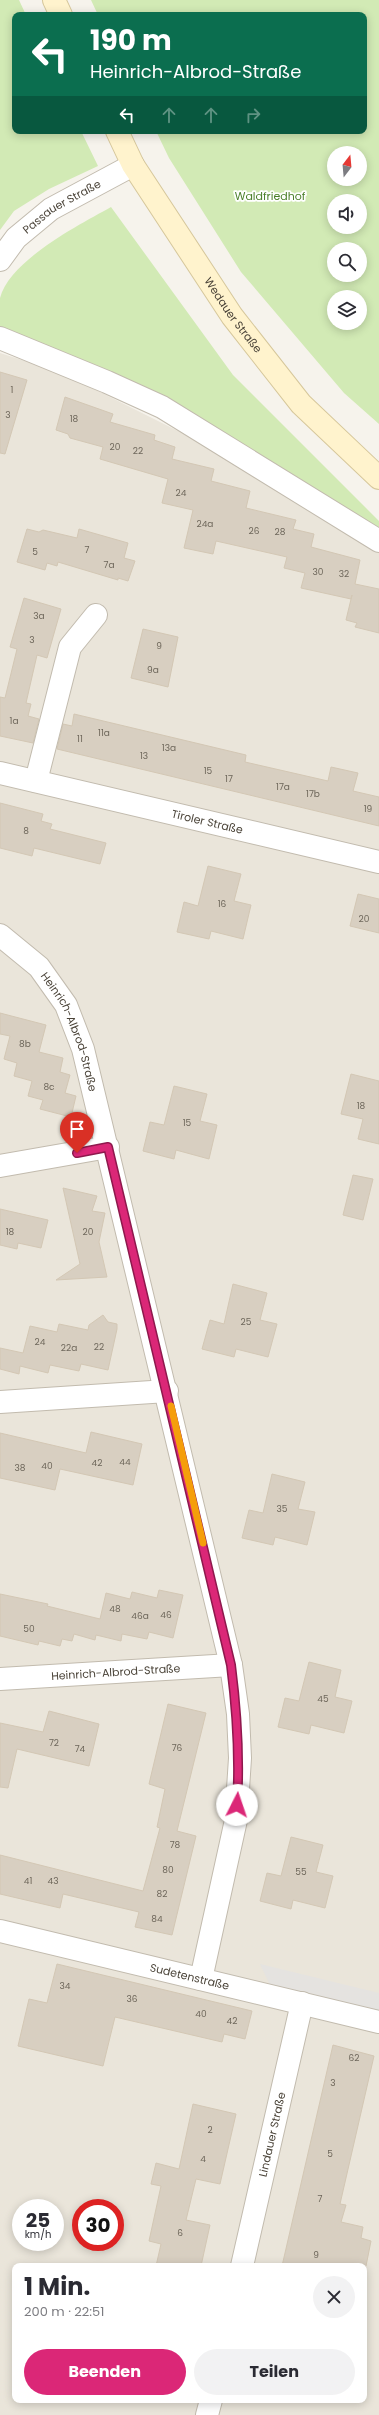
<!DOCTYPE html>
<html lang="de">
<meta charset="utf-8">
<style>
body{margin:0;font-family:Poppins,sans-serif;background:#f2f2f3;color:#2b2b33;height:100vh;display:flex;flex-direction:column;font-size:15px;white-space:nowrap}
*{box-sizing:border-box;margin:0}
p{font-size:13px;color:#7c7c81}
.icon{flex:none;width:22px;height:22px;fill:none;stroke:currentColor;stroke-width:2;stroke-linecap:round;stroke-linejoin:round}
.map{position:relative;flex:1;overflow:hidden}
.sheet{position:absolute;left:12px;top:2263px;width:355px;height:140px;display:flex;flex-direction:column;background:#fff;border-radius:8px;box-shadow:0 2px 10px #0003}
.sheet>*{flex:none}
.top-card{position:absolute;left:12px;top:12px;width:355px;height:122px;border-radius:8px;box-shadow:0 2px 10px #0003;background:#0b6e4f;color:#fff;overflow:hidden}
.needle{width:26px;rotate:16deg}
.buttons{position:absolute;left:327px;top:146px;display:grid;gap:8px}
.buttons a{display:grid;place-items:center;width:40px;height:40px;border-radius:50%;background:#fff;box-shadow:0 2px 10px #0003;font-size:20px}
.speed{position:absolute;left:12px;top:2199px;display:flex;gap:8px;font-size:20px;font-weight:700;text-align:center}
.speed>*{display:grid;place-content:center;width:52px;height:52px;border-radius:50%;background:#fff;box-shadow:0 2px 10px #0003;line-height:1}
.speed small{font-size:10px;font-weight:400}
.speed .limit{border:6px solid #d22;background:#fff;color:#111}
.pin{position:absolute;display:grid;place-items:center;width:34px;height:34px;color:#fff;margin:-41px -17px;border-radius:50% 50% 50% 0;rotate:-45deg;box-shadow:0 0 4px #0007}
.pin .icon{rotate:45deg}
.me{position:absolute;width:44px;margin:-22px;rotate:4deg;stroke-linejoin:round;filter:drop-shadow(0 0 3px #0008)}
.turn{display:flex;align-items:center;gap:14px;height:84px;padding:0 12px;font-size:18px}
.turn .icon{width:52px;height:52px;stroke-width:2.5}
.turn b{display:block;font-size:28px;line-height:34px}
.lanes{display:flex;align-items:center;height:38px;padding:0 12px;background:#0003;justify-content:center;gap:20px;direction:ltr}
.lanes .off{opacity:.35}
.round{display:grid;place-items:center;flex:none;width:42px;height:42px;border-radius:21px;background:#f2f2f3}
.head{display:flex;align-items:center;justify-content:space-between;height:68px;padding:0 12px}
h1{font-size:24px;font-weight:700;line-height:30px}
.action{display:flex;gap:8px;margin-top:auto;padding:8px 12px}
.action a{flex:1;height:46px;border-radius:24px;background:#db2777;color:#fff;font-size:16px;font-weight:700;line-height:46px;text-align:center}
.action a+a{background:#f2f2f3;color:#2b2b33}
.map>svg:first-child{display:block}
.residential{fill:#eae5da;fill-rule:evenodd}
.green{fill:#d2eab5;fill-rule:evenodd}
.parking{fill:#e5e3e0}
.building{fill:#d8cfc1;stroke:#d3c7b4}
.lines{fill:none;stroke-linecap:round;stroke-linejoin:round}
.street-casing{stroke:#c2bbae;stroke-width:24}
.secondary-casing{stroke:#d6c79b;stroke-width:24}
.street{stroke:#fff;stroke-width:22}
.secondary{stroke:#fff3cd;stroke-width:22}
.route-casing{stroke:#8e194d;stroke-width:10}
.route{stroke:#db2777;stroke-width:7}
.slow{stroke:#f59e0b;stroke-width:7}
.labels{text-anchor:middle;stroke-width:3.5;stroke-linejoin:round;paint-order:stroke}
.number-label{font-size:9px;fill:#6e675b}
.park-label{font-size:11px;fill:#4a7f2a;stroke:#fff}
.street-label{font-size:11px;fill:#4b4439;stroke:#fff}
</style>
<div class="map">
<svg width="379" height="2415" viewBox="0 0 379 2415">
<rect width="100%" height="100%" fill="#f6f3ec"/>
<path class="residential" d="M0 353 60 372 212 448 379 549V2415H0ZM21 2208H55V2242H21ZM81 2208H115V2242H81ZM15 2266H364V2400H15Z"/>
<path class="green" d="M0 0H19L26 15H15V131H81L98 166 49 189 14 211 0 230Z
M91 0H379V424L344 393 241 272 169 158 156 131H364V15H98ZM334 153H360V179H334ZM334 201H360V227H334ZM334 249H360V275H334ZM334 297H360V323H334Z
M111 207 233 375 379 521V529L0 329C0 319 0 307 0 298 10 260 79 225 111 207Z"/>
<path class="parking" d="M260 1964 379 1993V2011L270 1985Z"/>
<path class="building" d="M0 372 27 380 5 454 0 453Z
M65 397 113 414 110 422 155 435 154 440 175 447 172 459 214 469 211 481 250 491 246 508 296 520 293 529 314 534 311 547 360 560 355 584 379 589V633L355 627 357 623 346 620 352 595 351 599 301 588 305 573 284 568 287 557 216 541 213 554 184 548 193 510 162 503 168 479 100 459 103 447 70 438 68 434 56 430Z
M27 529 39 532 43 530 77 538 79 529 128 543 124 558 135 561 128 581 118 578V580L58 562 57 566 47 563 45 570 17 562Z
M24 598 61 609 47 658 37 655 26 703 31 704 28 716 39 719 33 743 0 736V697L5 698 17 649 10 647Z
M143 629 178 637 168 687 131 678Z
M74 714 246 755 245 762 328 781 331 767 358 773 353 791 379 797V826L57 749 63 724 72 726Z
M0 803 43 814 41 821 52 824 50 829 106 843 100 864 34 848 32 856 0 848Z
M208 866 241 874 234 901 251 905 243 939 211 931 209 939 177 932 184 902 198 906Z
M358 894 379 899V933L350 926Z
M0 1013 46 1025 39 1052 63 1058 60 1072 70 1075 65 1093 76 1096 71 1117 40 1109 43 1100 28 1096 32 1081 14 1076 17 1063 4 1059 10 1036 0 1034Z
M351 1074 379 1081V1144L358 1139 363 1119 341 1114Z
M174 1086 207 1094 200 1121 217 1125 209 1159 176 1150 174 1159 143 1151 150 1122 164 1125Z
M353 1175 373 1179 363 1220 343 1215Z
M63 1188 97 1196 92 1211 105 1213 99 1242 107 1277 56 1280 80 1264Z
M0 1209 48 1220 41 1248 18 1243 17 1249 0 1245Z
M233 1284 267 1293 260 1320 277 1324 268 1357 236 1349 234 1357 202 1349 210 1320 224 1324Z
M103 1315 108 1322 117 1324V1329L108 1370 81 1364 79 1371 50 1365 48 1373 20 1366 19 1374 0 1369V1348L23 1353 30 1326 57 1332 59 1324 88 1330 89 1325Z
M91 1432 142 1444 133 1485 60 1469 55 1490 0 1478V1433L86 1453Z
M272 1474 305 1482 298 1509 315 1512 307 1545 275 1537 273 1545 242 1538 249 1510 263 1513Z
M159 1590 183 1595 173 1638 149 1632 147 1639 122 1634 121 1641 96 1635 95 1640 74 1634 72 1641 62 1639 60 1646 39 1641 38 1645 0 1636V1594L48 1604 47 1606 100 1619 106 1593 130 1599 132 1592 157 1598Z
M309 1662 341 1670 335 1697 352 1701 344 1733 311 1725 309 1734 278 1727 285 1698 299 1701Z
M168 1704 206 1713 177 1831 196 1836 172 1935 135 1927 139 1912 63 1894 60 1908 0 1894V1855L143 1891 160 1828 157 1827 165 1789 149 1784Z
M49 1711 99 1724 89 1766 17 1749 8 1788 0 1787V1723L43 1732Z
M291 1837 323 1845 316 1872 333 1876 325 1908 293 1900 291 1909 260 1901 267 1873 281 1876Z
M57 1964 252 2011 245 2039 224 2034 222 2042 115 2017 103 2066 18 2046 29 1999 47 2003Z
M333 2045 374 2056 340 2204 346 2205 341 2222 363 2227 361 2238 371 2241 366 2266H282Z
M193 2104 236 2114 220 2184 196 2179 186 2220 210 2225 201 2266H156L161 2244 149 2241 161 2186 151 2184 156 2163 179 2169Z"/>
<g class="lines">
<defs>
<g id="street">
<path id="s1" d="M0 260 16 238 51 209 133 165"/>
<path d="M0 338 107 382 162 407 379 541"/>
<path id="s2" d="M0 773 379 862"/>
<path d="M36 781 70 647 96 615"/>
<path id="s3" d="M0 935 39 967 66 1005 83 1049 231 1665 238 1714 240 1758 236 1820 201 1979"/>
<path d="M0 1166 108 1147"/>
<path d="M0 1402 167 1391"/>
<path id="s4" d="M0 1679 231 1665"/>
<path id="s5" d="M0 1931 379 2022"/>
<path id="s6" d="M242 2266 302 2003"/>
<path d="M207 2415 211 2400"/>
</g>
<g id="secondary">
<path d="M54 0 61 15"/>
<path id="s7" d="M117 131 133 165 232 316 301 404 379 478"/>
</g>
</defs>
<use href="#street" class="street-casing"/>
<use href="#secondary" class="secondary-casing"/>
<use href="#street" class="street"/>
<use href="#secondary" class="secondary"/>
</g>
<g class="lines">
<defs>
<path id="route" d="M77 1153 108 1147 231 1665C237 1712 240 1757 237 1805"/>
</defs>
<use href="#route" class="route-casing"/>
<use href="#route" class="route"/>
<path class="slow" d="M171 1406 203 1543"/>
</g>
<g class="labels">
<g class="number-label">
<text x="12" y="393">1</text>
<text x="8" y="418">3</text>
<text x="74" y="422">18</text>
<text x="115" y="450">20</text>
<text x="138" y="454">22</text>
<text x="181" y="496">24</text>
<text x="205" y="527">24a</text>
<text x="254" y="534">26</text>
<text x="280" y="535">28</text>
<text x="87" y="553">7</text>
<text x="35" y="555">5</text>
<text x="109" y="568">7a</text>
<text x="318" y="575">30</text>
<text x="344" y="577">32</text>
<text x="39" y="619">3a</text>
<text x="32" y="643">3</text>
<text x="159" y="649">9</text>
<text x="153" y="673">9a</text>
<text x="14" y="724">1a</text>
<text x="104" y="736">11a</text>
<text x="80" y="742">11</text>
<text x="169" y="751">13a</text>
<text x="144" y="759">13</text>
<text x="208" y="774">15</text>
<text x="229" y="782">17</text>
<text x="283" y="790">17a</text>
<text x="313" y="797">17b</text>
<text x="368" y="812">19</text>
<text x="26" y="834">8</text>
<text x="222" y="907">16</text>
<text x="364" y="922">20</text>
<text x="25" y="1047">8b</text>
<text x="49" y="1090">8c</text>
<text x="361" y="1109">18</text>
<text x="187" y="1126">15</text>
<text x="10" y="1235">18</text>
<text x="88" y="1235">20</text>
<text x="246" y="1325">25</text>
<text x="40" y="1345">24</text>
<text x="99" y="1350">22</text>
<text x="69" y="1351">22a</text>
<text x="125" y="1465">44</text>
<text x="97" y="1466">42</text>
<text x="47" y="1469">40</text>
<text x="20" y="1471">38</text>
<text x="282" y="1512">35</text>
<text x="115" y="1612">48</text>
<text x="166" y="1618">46</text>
<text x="140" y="1619">46a</text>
<text x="29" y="1632">50</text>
<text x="323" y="1702">45</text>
<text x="54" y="1746">72</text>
<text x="177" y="1751">76</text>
<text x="80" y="1752">74</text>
<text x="175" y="1848">78</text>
<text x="168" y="1873">80</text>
<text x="301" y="1875">55</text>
<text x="28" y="1884">41</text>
<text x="53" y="1884">43</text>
<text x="162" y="1897">82</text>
<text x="157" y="1922">84</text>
<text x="65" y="1989">34</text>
<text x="132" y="2002">36</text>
<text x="201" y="2017">40</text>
<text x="232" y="2024">42</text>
<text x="354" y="2061">62</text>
<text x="333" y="2086">3</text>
<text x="210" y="2133">2</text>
<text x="330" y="2157">5</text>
<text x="203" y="2162">4</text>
<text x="320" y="2202">7</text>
<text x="180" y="2236">6</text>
<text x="316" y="2258">9</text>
</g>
<g class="park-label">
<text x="270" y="200">Waldfriedhof</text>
</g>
<g class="street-label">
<text dy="4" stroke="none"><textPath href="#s1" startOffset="83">Passauer Straße</textPath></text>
<text dy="4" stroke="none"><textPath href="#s7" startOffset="218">Wedauer Straße</textPath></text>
<text dy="4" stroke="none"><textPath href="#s2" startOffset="213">Tiroler Straße</textPath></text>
<text dy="4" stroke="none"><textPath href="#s3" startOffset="123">Heinrich-Albrod-Straße</textPath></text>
<text dy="4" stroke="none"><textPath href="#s4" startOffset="116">Heinrich-Albrod-Straße</textPath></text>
<text dy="4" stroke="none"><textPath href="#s5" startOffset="195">Sudetenstraße</textPath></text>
<text dy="4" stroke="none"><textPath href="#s6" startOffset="135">Lindauer Straße</textPath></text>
</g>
</g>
</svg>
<div class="buttons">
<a><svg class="needle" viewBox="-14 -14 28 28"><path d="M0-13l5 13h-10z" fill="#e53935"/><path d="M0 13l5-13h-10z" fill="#7c7c81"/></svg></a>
<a><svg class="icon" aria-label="sound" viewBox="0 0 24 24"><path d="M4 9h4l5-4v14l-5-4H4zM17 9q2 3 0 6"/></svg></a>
<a><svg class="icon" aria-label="search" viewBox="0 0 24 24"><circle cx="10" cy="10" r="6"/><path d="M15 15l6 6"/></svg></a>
<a><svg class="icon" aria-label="layers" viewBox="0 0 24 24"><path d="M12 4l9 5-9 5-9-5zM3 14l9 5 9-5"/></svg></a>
</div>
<div class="speed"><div>25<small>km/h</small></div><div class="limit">30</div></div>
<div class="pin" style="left:77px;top:1153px;background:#d93025"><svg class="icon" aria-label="arrive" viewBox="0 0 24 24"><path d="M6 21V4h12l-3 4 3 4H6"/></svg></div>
<svg class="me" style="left:237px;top:1805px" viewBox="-20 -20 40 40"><circle r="19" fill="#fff"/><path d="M0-13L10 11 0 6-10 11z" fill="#db2777"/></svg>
<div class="top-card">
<div class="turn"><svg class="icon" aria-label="left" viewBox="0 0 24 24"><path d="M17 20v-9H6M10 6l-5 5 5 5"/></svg><div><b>190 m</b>Heinrich-Albrod-Straße</div></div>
<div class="lanes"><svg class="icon" aria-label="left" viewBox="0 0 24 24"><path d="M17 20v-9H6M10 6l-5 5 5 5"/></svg><svg class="icon off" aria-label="ahead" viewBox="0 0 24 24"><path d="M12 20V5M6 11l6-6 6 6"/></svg><svg class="icon off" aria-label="ahead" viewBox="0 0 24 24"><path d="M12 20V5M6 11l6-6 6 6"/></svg><svg class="icon off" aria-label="right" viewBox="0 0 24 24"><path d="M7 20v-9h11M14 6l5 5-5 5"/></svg></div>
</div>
<section class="sheet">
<div class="head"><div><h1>1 Min.</h1><p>200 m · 22:51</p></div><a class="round"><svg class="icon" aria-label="close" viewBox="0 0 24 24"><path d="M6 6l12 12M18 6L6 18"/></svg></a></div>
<div class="action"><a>Beenden</a><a>Teilen</a></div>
</section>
</div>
